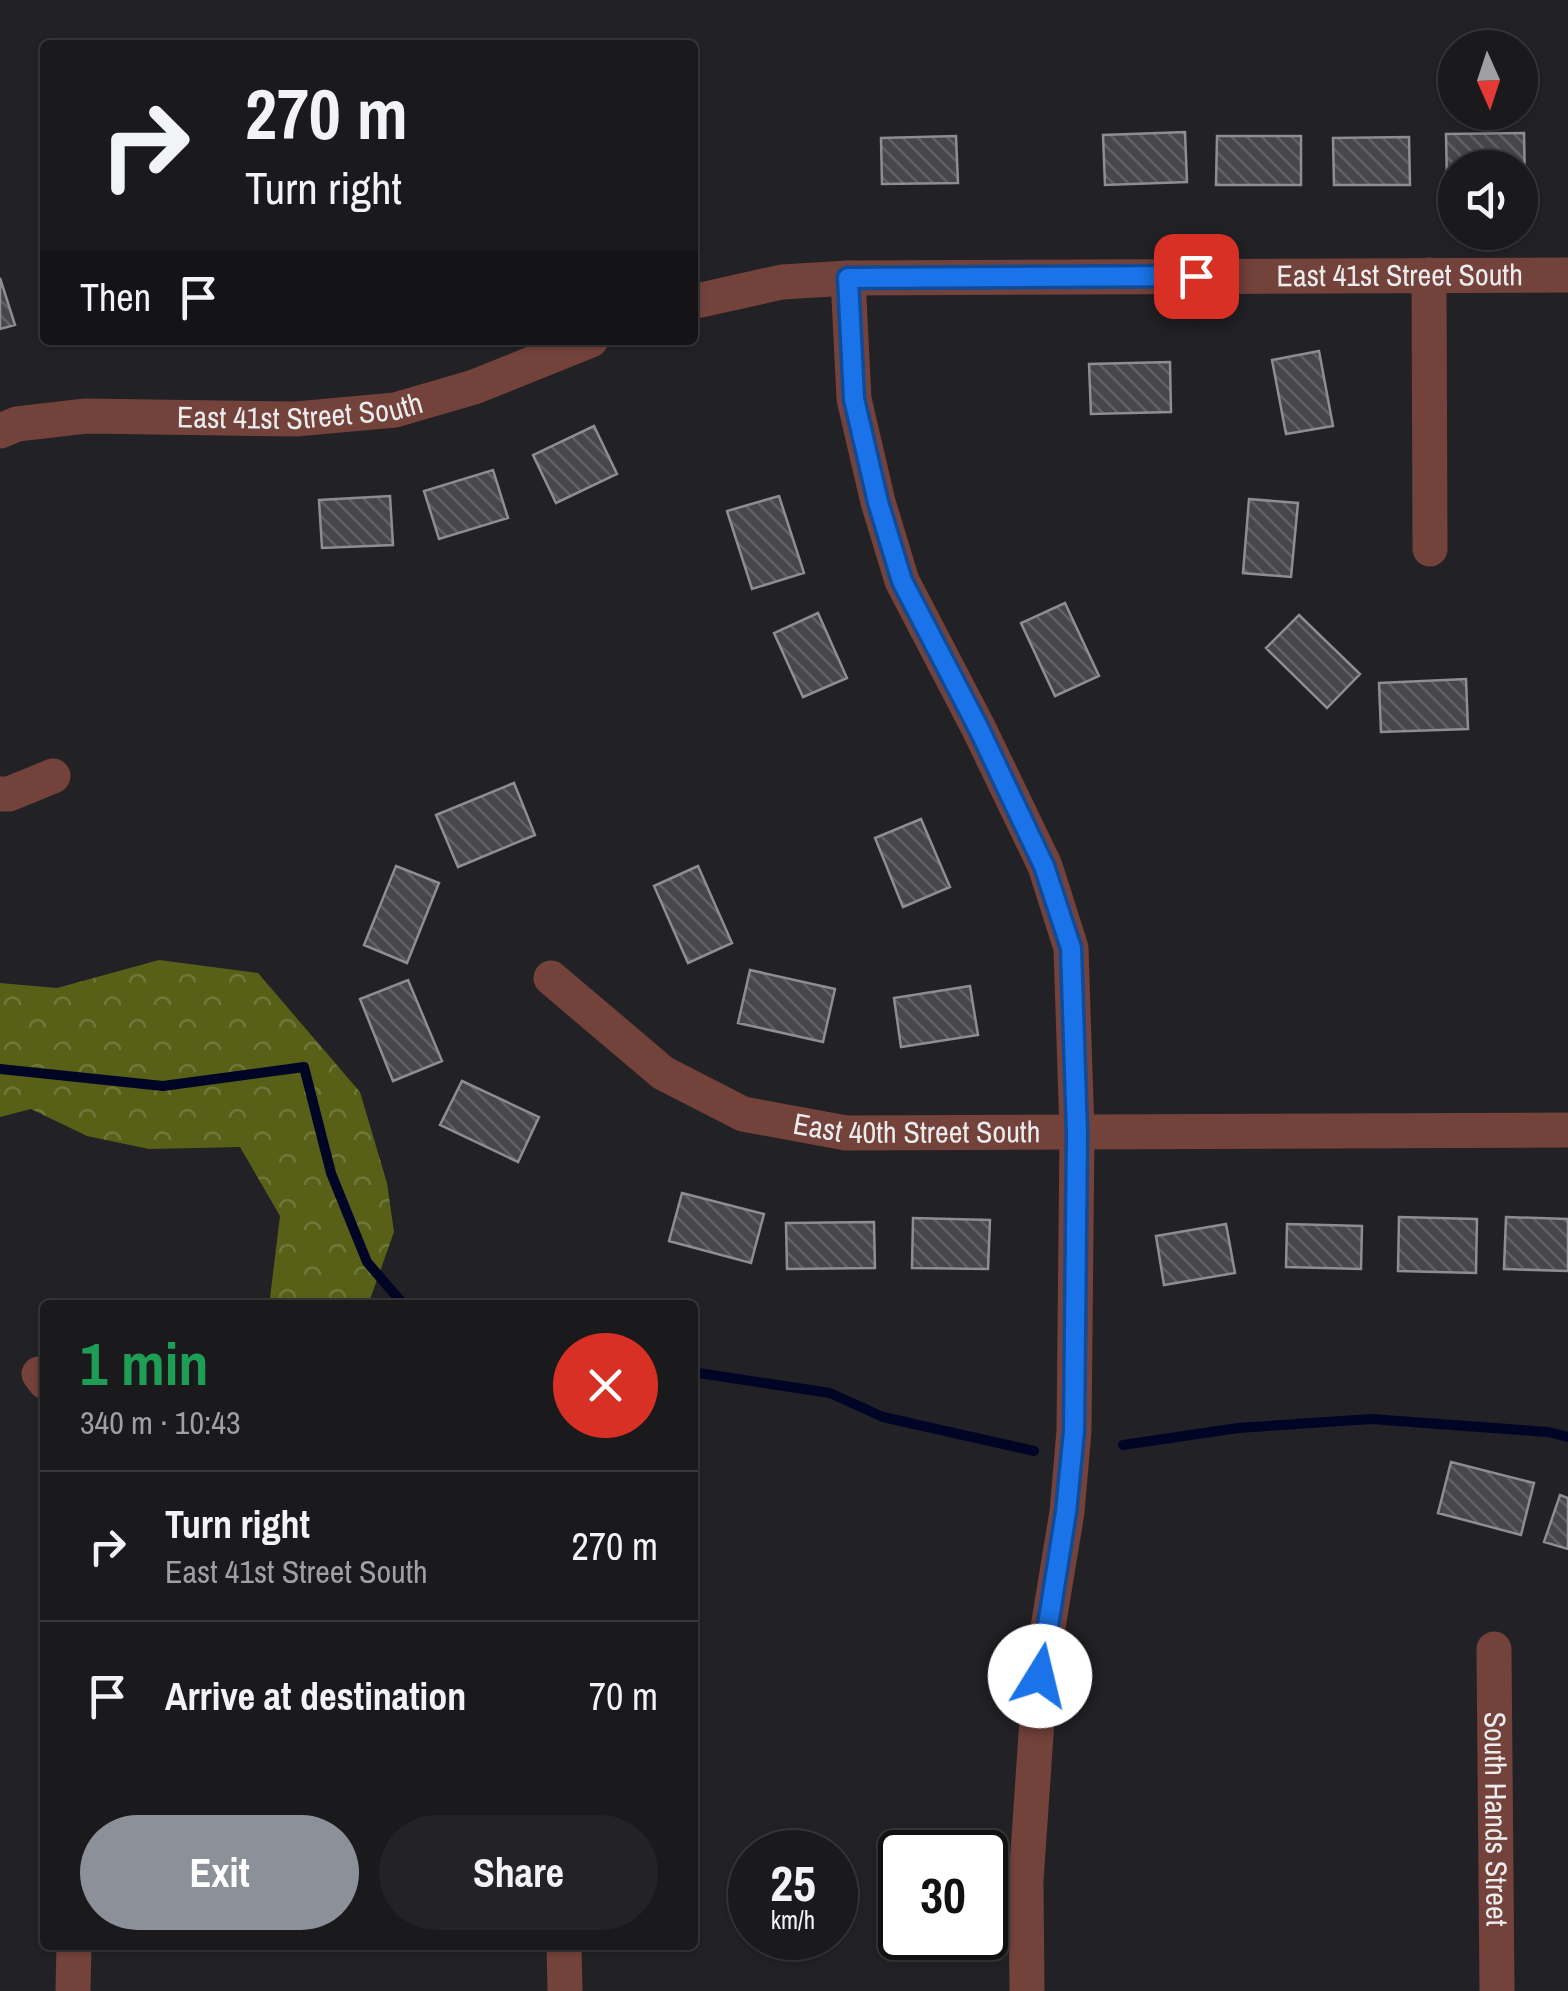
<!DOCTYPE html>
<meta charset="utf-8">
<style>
body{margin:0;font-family:"Archivo Narrow",sans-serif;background:#232225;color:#f1f3f6;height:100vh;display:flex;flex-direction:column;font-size:38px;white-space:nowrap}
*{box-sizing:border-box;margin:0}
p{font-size:32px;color:#9fa0a3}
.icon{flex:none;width:55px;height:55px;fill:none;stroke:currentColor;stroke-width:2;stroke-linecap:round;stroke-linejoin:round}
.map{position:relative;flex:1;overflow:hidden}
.side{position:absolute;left:40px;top:1300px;width:658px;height:650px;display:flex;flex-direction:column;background:#1a191c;border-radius:10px;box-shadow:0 2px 8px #0004,0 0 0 2px #38383b}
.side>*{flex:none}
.guide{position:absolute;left:40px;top:40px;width:658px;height:305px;border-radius:10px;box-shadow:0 2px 8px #0004,0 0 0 2px #38383b;background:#1a191c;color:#f1f3f6;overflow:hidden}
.needle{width:65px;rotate:177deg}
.tools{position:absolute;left:1438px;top:30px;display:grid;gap:20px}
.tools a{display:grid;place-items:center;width:100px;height:100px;border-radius:50%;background:#1a191c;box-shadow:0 2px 8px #0004,0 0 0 2px #38383b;font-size:50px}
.speed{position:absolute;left:728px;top:1830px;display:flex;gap:20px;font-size:50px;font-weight:700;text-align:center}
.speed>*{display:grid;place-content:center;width:130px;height:130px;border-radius:50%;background:#1a191c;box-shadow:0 2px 8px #0004,0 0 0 2px #38383b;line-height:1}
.speed small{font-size:25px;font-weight:400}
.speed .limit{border:5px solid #111;border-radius:15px;background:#fff;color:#111}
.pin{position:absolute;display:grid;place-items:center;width:85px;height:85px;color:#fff;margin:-42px;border-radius:20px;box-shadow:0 5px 15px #0006}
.me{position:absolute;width:110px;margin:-55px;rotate:9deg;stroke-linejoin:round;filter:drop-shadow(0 0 8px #0008)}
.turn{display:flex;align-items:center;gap:35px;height:210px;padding:0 40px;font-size:45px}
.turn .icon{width:130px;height:130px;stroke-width:2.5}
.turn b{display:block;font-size:70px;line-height:85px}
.then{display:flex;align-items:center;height:95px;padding:0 40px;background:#0003;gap:20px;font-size:38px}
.round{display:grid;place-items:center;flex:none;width:105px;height:105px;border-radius:52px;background:#232225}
.head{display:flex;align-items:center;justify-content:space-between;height:170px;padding:0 40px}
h1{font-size:60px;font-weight:700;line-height:75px;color:#1e9e55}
.action{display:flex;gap:20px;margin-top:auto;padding:20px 40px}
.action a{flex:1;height:115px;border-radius:60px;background:#8c9099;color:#fff;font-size:40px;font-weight:700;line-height:115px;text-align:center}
.action a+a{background:#232225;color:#f1f3f6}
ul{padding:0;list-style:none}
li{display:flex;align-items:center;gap:30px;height:150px;padding:0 40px;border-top:2px solid #38383b}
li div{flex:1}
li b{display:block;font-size:38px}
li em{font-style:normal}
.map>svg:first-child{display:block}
.forest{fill:url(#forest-crowns)}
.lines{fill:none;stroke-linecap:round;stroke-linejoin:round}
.stream{stroke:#000526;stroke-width:10}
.building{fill:url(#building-back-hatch);stroke:#8e8d92;stroke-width:2.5}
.street{stroke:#73423b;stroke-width:35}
.route-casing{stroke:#114b97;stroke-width:25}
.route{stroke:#1a73e8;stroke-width:18}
.labels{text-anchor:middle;stroke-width:9;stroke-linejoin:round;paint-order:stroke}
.street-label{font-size:30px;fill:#ececee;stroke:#222125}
</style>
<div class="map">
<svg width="1568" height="1991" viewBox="0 0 1568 1991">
<defs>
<pattern id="forest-crowns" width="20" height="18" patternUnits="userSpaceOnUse" patternTransform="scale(2.5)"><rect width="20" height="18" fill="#586018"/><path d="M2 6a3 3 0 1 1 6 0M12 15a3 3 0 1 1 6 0" fill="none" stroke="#70773a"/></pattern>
<pattern id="building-back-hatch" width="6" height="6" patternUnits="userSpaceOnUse" patternTransform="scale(2.5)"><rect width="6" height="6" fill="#47474b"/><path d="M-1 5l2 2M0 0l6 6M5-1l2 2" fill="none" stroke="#626265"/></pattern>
</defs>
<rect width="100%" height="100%" fill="#222125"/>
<path class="forest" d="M159 960 258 973 360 1092 387 1183 394 1232 368 1305H281L270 1298 280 1216 240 1147 149 1149 87 1136 31 1109 0 1117V983L57 988Z"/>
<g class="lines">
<path class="stream" d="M0 1069 163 1086 304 1067 331 1173 367 1262 404 1305
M692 1372 830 1393 883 1417 1034 1451
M1123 1445 1238 1428 1371 1419 1548 1432 1568 1437"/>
</g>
<path class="building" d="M1185 132 1187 182 1105 185 1103 135Z
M1524 133 1525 185H1520V168H1455V186H1447L1446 134Z
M956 136 958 183 882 184 881 138Z
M1217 136H1301V185H1216Z
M1409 137 1410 185H1334L1333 138Z
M0 278 15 325 0 329Z
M1319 351 1333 426 1286 434 1272 360Z
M1170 362 1171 412 1091 414 1089 364Z
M594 426 617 474 556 503 533 455Z
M493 470 508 518 439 539 424 491Z
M390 496 393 545 322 548 319 500Z
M779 496 804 573 752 589 727 511Z
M1249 499 1298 503 1291 577 1243 573Z
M1065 603 1099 676 1055 696 1021 623Z
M818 613 847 678 803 697 774 633Z
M1299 615 1360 674 1327 708 1266 648Z
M1466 679 1468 729 1381 732 1379 683Z
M514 783 535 835 458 867 436 815Z
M921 819 950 887 903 907 875 838Z
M396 866 439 883 407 963 364 945Z
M698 866 732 943 688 963 654 886Z
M750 970 835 989 823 1042 738 1023Z
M408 980 442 1061 393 1081 360 999Z
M970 986 978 1035 901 1047 894 998Z
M462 1081 539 1117 518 1162 440 1125Z
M682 1193 764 1214 751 1263 669 1241Z
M1399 1217 1477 1219 1476 1273 1398 1271Z
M1506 1217 1568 1219V1271L1504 1269Z
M913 1218 990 1220 988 1269 912 1268Z
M874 1222 875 1268 787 1269 786 1223Z
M1226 1224 1235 1273 1164 1285 1156 1236Z
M1287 1224 1362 1226 1361 1269 1286 1267Z
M1451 1462 1534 1483 1521 1535 1438 1513Z
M1560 1495 1568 1498V1549L1544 1542Z"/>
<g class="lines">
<g class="street">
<path d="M1429 275 1430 549"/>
<path d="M848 278 854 399 878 502 902 581 979 729 1045 866 1071 948 1077 1133 1074 1431 1067 1512 1040 1676 1026 1881 1027 1991"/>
<path id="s1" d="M692 302 782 282 848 278 1568 275"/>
<path id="s2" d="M0 431 17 424 86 416 296 419 395 410 474 387 591 340"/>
<path d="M0 794H9L53 776"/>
<path id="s3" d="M551 978 663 1073 743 1114 846 1133 1568 1130"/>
<path d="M39 1374 45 1382"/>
<path id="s4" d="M1494 1649 1497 1991"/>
<path d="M564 1945 565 1991"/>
<path d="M73 1991 74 1945"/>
</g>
</g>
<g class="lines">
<defs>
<path id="route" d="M1040 1676 1066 1512 1074 1431 1077 1133 1071 948 1044 866 979 729 902 581 878 502 854 399 848 278 1196 276"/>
</defs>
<use href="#route" class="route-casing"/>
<use href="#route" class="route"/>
</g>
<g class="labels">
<g class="street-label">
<text dy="10" stroke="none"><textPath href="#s1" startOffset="710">East 41st Street South</textPath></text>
<text dy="10" stroke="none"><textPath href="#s2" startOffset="302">East 41st Street South</textPath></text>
<text dy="10" stroke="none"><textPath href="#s3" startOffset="412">East 40th Street South</textPath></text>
<text dy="10" stroke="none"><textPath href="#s4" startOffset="170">South Hands Street</textPath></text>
</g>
</g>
</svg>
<div class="tools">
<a><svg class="needle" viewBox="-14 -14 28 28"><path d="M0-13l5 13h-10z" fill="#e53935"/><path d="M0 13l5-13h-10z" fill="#9fa0a3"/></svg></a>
<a><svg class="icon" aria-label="sound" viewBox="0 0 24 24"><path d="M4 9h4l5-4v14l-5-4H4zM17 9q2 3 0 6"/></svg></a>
</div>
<div class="speed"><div>25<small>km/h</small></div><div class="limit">30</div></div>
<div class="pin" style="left:1196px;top:276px;background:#d93025"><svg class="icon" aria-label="arrive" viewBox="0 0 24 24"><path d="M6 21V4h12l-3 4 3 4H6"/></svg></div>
<svg class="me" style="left:1040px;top:1676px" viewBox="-20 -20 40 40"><circle r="19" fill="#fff"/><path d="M0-13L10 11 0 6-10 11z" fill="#1a73e8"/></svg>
<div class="guide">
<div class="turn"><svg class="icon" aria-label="right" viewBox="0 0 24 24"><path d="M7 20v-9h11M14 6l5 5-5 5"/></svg><div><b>270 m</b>Turn right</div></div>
<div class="then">Then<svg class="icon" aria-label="arrive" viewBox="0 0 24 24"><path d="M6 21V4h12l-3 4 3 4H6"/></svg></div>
</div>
<section class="side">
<div class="head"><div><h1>1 min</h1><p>340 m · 10:43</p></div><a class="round" style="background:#d93025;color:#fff"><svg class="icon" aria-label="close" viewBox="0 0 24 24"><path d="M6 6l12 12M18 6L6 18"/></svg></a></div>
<ul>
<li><svg class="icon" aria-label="right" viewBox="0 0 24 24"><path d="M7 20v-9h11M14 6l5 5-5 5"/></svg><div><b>Turn right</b><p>East 41st Street South</p></div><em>270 m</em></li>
<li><svg class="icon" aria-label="arrive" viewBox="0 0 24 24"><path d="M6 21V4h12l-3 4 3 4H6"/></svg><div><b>Arrive at destination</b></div><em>70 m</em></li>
</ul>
<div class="action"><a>Exit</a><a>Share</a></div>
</section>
</div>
